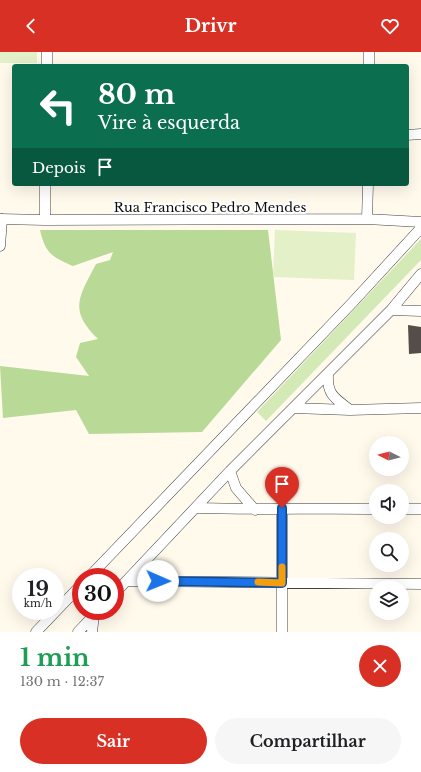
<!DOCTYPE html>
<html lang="pt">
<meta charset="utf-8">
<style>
body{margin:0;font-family:"Libre Baskerville",serif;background:#f6f6f6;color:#202124;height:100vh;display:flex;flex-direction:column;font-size:15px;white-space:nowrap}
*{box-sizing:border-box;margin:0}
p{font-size:13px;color:#757577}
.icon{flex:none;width:22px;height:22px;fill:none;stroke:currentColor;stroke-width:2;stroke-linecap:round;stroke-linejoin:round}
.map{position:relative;height:580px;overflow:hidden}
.drawer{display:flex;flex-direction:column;background:#fff;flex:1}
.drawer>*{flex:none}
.banner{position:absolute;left:12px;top:12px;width:397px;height:122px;border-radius:4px;box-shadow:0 4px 16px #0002;background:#0b6e4f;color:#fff;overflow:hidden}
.needle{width:26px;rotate:276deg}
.controls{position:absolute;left:369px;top:384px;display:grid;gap:8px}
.controls a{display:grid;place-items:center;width:40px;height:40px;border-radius:50%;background:#fff;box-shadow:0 4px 16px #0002;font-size:20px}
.speed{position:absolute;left:12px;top:516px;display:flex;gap:8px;font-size:20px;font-weight:700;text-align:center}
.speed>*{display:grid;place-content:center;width:52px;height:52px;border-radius:50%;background:#fff;box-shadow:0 4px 16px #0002;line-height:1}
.speed small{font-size:10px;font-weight:400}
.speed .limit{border:6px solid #d22;background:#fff;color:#111}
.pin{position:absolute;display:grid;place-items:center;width:34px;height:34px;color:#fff;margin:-41px -17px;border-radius:50% 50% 50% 0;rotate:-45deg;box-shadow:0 0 4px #0007}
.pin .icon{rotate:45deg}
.me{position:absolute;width:44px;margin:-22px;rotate:91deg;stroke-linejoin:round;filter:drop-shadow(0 0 3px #0008)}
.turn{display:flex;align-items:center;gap:14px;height:84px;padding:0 20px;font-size:18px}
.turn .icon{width:52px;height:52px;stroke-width:2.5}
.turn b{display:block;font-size:28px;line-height:34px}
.then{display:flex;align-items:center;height:38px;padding:0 20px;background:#0003;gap:8px;font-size:15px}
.round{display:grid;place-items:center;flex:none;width:42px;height:42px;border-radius:21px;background:#f6f6f6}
.head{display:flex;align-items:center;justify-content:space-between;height:68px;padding:0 20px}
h1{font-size:24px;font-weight:700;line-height:30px;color:#1e9e55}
.action{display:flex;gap:8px;margin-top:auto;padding:8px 20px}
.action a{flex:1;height:46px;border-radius:24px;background:#d93025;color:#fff;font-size:16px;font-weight:700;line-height:46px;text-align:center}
.action a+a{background:#f6f6f6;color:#202124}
header{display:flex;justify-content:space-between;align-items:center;height:52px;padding:0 20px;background:#d93025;color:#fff;font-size:18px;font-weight:700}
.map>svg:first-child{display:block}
.green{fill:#d3e9b6}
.forest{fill:#b8da96}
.pitch{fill:#e4f0c8}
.building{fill:#554d49}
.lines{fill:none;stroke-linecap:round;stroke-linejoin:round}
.minor-casing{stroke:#404040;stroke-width:11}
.minor{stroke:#fff;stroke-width:10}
.route-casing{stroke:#114b97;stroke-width:10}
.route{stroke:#1a73e8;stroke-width:7}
.slow{stroke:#f59e0b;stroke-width:7}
.labels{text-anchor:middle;stroke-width:4;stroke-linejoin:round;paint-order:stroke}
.street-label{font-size:13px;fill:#0d0d0d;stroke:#fff}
</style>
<header><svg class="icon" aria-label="back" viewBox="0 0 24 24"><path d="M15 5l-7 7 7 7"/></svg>Drivr<svg class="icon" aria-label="heart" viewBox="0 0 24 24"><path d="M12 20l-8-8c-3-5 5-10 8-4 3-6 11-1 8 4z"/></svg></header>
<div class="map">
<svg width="421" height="580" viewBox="0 0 421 580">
<rect width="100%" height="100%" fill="#fffaec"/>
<path class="green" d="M421 187V208L266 369 257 360Z"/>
<path class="forest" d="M40 178H268L281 288 202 380 89 382 76 358 3 366 0 314 89 324 76 305 80 291 98 287C68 258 79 245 96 212L110 208 113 200 73 214C52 205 45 201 40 178Z"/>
<path class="pitch" d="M0 0H37V11H0Z
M275 178 356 181 354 228 273 225Z"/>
<path class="building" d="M408 273 421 275V301L409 302Z"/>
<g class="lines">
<defs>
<path id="minor" d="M47 14V0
M369 14V0
M407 83 421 82
M0 167 45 168 367 167 421 170
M367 167 368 132
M45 168V132
M0 194 2 167
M391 258 421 259
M328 323C327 343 335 346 350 358
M293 356 350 358 421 356
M230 419 236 436 255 458
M198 456C257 458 316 456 376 457
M402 457H421
M89 525 352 251 421 176
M127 529 421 532
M115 541 230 419 391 258 421 222
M36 580 81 533
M78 580 98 559
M92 580 94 563
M282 580V456"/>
</defs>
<use href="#minor" class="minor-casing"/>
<use href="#minor" class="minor"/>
</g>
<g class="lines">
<defs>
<path id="route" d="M158 529 282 531V456"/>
</defs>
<use href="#route" class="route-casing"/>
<use href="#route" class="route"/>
<path class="slow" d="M258 530 282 531V515"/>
</g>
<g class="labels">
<g class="street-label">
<text x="210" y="160">Rua Francisco Pedro Mendes</text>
</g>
</g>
</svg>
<div class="controls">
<a><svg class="needle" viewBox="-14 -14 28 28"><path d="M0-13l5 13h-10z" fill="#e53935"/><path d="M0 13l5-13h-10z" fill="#757577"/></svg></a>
<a><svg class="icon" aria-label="sound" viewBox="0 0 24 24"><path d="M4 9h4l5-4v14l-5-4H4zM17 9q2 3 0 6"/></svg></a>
<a><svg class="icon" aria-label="search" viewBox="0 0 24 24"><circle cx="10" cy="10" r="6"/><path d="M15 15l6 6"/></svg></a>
<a><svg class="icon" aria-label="layers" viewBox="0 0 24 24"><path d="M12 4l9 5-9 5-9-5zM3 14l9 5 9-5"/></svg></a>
</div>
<div class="speed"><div>19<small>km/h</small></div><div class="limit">30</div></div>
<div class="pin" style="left:282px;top:456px;background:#d93025"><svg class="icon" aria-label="arrive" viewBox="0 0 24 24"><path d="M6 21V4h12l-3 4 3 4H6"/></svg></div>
<svg class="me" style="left:158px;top:529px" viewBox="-20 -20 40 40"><circle r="19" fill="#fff"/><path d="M0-13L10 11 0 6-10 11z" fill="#1a73e8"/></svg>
<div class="banner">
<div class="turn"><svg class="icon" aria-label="left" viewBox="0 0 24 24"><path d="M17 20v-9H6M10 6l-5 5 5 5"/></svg><div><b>80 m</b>Vire à esquerda</div></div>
<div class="then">Depois<svg class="icon" aria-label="arrive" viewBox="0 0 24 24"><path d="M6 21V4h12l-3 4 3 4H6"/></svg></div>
</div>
</div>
<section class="drawer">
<div class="head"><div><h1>1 min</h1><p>130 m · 12:37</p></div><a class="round" style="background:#d93025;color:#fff"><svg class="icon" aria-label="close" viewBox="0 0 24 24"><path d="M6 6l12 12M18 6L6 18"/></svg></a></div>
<div class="action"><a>Sair</a><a>Compartilhar</a></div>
</section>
